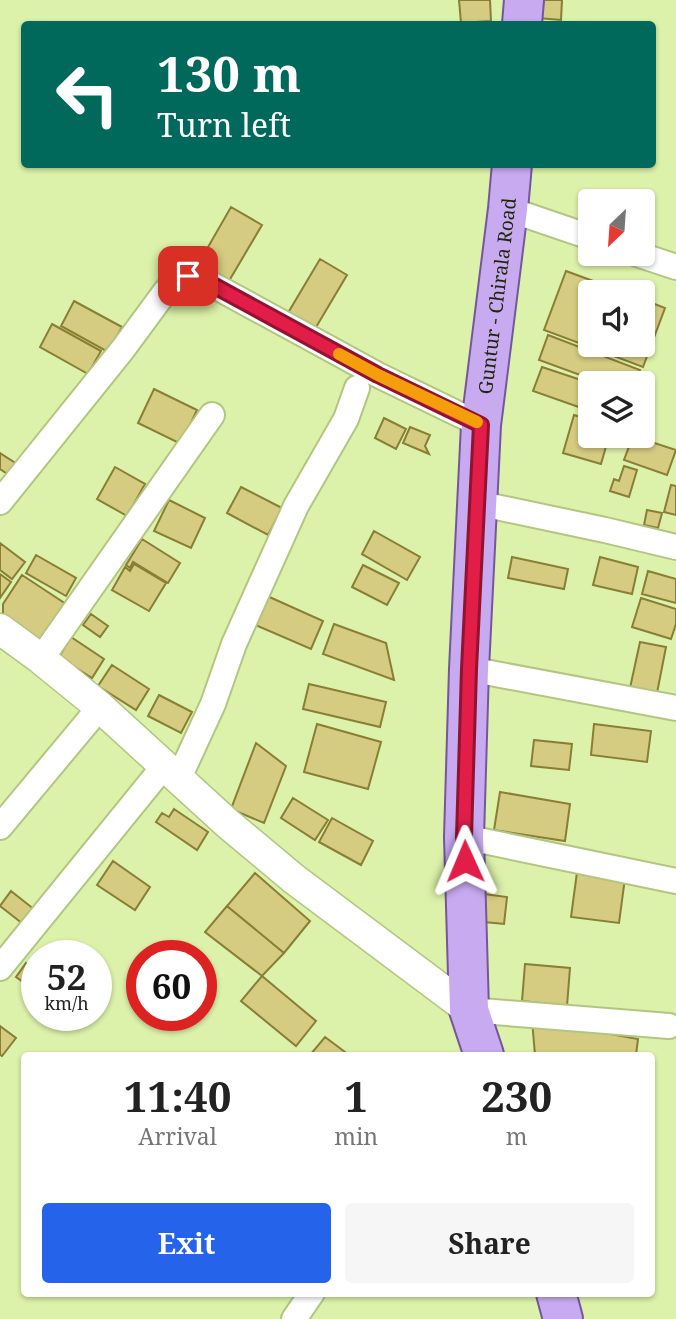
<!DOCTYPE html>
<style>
body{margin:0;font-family:"Noto Serif",serif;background:#f6f6f6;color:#222;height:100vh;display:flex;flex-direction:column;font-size:26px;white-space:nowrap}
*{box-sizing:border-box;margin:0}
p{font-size:23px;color:#767676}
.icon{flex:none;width:38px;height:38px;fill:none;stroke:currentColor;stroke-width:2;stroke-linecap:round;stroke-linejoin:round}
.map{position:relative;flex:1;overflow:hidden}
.details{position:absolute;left:21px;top:1052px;width:634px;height:245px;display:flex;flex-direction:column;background:#fff;border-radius:7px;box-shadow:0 2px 5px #0004}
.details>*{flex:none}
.banner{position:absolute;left:21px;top:21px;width:635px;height:147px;border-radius:7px;box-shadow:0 2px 5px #0004;background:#00695c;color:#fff;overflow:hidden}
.needle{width:46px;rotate:205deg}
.tools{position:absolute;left:578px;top:189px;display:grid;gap:14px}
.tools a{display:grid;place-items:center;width:77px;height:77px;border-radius:7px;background:#fff;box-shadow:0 2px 5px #0004;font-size:35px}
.speed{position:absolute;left:21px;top:940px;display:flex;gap:14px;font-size:35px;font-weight:700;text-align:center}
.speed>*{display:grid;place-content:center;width:91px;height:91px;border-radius:50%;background:#fff;box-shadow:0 2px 5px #0004;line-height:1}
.speed small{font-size:18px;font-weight:400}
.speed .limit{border:10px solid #d22;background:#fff;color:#111}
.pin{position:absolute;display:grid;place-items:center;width:60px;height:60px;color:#fff;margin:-30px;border-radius:14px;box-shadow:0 4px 10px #0006}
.me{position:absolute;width:77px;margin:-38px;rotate:359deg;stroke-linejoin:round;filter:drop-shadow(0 0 5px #0008)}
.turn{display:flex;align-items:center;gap:24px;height:147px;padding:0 21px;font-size:32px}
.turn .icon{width:91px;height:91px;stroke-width:2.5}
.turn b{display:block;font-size:49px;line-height:60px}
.eta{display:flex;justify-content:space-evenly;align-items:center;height:119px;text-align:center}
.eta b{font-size:42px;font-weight:700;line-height:49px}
.primary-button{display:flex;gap:14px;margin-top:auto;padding:14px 21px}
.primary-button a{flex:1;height:80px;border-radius:7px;background:#2563eb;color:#fff;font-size:28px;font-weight:700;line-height:80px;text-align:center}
.primary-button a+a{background:#f6f6f6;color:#222}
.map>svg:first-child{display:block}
.building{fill:#d5cb81;stroke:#887e34;stroke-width:2}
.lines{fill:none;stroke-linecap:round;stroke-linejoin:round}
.minor-casing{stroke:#b2c680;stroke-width:28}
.tertiary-casing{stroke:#b2c680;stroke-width:33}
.primary-casing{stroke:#755799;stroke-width:42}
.minor{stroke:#fff;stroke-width:24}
.tertiary{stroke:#fff;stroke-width:30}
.primary{stroke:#c8aaf0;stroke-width:38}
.route-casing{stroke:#92132f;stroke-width:18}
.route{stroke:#e11d48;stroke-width:12}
.slow{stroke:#f59e0b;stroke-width:12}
.labels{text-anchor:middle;stroke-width:5;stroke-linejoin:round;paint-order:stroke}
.street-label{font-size:19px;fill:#1f260a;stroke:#fff}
</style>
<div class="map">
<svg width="676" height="1319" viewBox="0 0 676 1319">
<rect width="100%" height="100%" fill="#dcf1a9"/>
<path class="building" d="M459 0H490L491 21 461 23Z
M539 0H562L561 20 538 18Z
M231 207 262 225 226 286 196 268Z
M320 259 347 275 312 334 285 318Z
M566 271 623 292H590V345H642V299L665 308 643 367 544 330Z
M74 301 122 327 108 352 61 326Z
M52 324 101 351 88 374 40 347Z
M548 335 640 370 635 383H602L539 360Z
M542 367 590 383V411L533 391Z
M154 389 197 410 181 444 138 423Z
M574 415 590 420V436H609L601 464 563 453Z
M384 418 406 429 396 449 375 438Z
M410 427 430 435 425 446 429 454 403 443Z
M633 436 676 450 667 475 624 460Z
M0 453 17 464 9 475 0 469Z
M624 466 637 470 629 497 610 491 614 479 619 481Z
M115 467 145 484 127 516 97 499Z
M671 485 676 486V515L664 512Z
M241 487 282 508 268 535 227 513Z
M169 500 205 518 191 548 154 531Z
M647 510 662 513 658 528 644 525Z
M374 531 420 557 407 580 362 554Z
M142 539 180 563 168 583 133 562 130 568 126 565Z
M0 543 25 562 12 579 0 570Z
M36 555 76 578 66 596 26 573Z
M512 557 568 569 564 589 508 578Z
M600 557 638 567 632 594 593 585Z
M134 564 166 583 149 611 112 590 125 567 130 571Z
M363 565 399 583 387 605 352 587Z
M648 571 676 579V603L642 594Z
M0 574 11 582 0 598Z
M22 575 66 604 39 645 0 618 3 613V604Z
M265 595 323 621 311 649 253 624Z
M641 598 676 609V624L671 639 632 627Z
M91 614 108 626 100 637 83 625Z
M334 624 386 643 394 680 323 654Z
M71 637 104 659 92 678 59 657Z
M640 642 666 647 657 693 630 688Z
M112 665 149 689 136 710 98 686Z
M309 684 386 702 380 727 303 709Z
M159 695 192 712 181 733 148 716Z
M317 724 381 742 368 789 304 772Z
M594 724 651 731 647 762 591 755Z
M534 740 572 744 569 770 531 766Z
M256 743 286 766 264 823 231 809Z
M500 792 570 804 565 841 494 830Z
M293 798 328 820 315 840 281 818Z
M174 809 208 832 197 850 156 822 162 813 169 817Z
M332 818 373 841 361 865 319 842Z
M113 861 150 887 135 910 97 885Z
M577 872 625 878 619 923 571 917Z
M255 873 310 921 284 953 227 906Z
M11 891 35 910 28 928 0 906Z
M477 893 507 897 504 924 474 921Z
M227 906 284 953 262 976 205 932Z
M26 963 37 971V992L16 977Z
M525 964 570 968 567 1006 522 1001Z
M262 976 316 1021 296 1046 241 1001Z
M532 1020 638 1039 636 1055H535Z
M0 1026 16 1038 2 1056 0 1055Z
M325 1037 349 1055H310Z"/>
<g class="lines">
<defs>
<path id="minor" d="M508 209 590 237
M637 254 676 267
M0 502 123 349 165 292 176 280 188 276 200 278 378 375 481 425
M477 503 605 530 676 547
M41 659 212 415
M469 669 676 708
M178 780 213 704 234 644 296 506 346 419 357 388
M0 827 100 707
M464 837 676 881
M0 968 164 766
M469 1010 669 1026
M294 1319 312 1293"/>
<path id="tertiary" d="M0 629 41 659 100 707 227 823 294 879 469 1010"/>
<g id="primary">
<path d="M522 24 524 0"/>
<path id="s1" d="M484 1055 469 1010 464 837 469 669 481 425 508 209 512 164"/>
<path d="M556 1293 563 1319"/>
</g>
</defs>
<use href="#minor" class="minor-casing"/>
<use href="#tertiary" class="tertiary-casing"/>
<use href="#primary" class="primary-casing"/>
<use href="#minor" class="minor"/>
<use href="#tertiary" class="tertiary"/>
<use href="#primary" class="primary"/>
</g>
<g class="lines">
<defs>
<path id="route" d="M188 276 200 278 378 375 481 425 469 669 464 837 465 861"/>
</defs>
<use href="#route" class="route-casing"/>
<use href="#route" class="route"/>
<path class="slow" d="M339 354 378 375 477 422"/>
</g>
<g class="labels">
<g class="street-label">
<text dy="7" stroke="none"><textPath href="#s1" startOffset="763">Guntur - Chirala Road</textPath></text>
</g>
</g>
</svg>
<div class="tools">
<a><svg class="needle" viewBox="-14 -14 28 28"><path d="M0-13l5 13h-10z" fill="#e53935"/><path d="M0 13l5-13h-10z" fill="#767676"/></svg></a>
<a><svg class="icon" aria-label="sound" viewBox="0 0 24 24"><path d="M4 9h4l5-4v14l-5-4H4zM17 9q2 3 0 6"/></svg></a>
<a><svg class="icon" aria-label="layers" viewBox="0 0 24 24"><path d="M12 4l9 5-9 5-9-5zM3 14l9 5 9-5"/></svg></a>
</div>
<div class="speed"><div>52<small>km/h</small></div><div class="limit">60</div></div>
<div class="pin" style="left:188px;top:276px;background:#d93025"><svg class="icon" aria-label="arrive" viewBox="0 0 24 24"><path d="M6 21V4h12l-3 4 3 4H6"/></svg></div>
<svg class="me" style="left:465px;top:861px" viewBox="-20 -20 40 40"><path d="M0-17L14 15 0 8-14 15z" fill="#e11d48" stroke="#fff" stroke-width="4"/></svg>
<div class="banner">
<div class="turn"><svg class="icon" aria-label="left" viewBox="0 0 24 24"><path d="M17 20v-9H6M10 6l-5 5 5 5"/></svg><div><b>130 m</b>Turn left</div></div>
</div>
<section class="details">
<div class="eta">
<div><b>11:40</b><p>Arrival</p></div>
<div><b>1</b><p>min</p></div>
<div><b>230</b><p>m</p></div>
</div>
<div class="primary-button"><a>Exit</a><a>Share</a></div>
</section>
</div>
